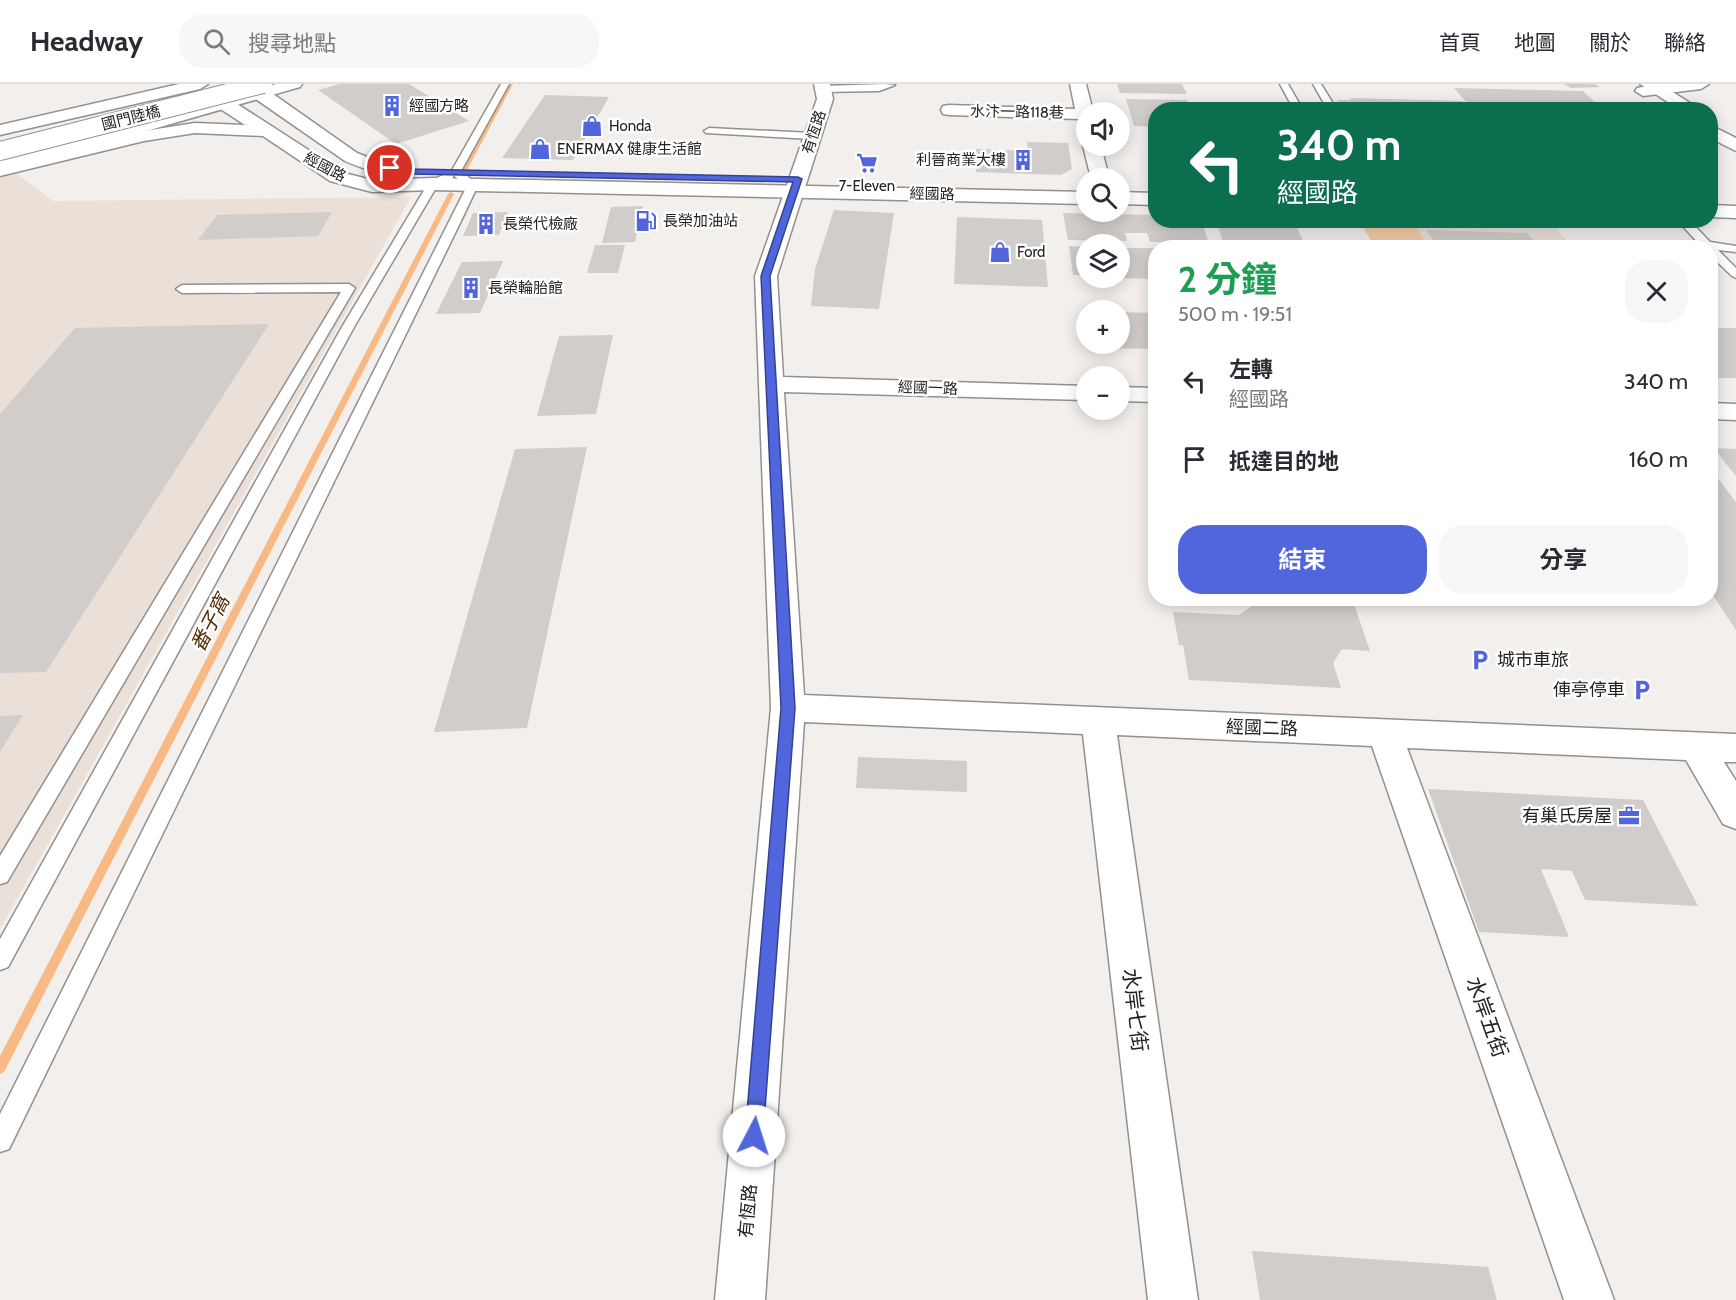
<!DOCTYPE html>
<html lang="zh-TW">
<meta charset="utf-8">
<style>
body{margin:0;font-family:Cabin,"Noto Sans TC",sans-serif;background:#f7f7f7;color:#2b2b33;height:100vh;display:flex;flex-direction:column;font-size:22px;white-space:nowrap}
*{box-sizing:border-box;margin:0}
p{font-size:20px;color:#7c7c81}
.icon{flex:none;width:33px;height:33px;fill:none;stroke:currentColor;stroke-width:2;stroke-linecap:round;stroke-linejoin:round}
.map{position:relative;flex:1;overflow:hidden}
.drawer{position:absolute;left:1148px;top:156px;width:570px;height:366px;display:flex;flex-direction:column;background:#fff;border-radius:24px;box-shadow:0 3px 15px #0003}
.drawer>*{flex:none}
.banner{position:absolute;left:1148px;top:18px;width:570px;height:126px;border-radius:24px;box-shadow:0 3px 15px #0003;background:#0b6e4f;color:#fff;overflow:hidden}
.buttons{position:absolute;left:1076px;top:18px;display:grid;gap:12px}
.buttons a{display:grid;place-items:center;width:54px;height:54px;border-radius:50%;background:#fff;box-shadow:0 3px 15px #0003;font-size:30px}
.pin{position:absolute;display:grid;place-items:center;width:51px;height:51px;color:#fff;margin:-26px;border:3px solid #fff;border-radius:50%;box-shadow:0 2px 6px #0007}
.me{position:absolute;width:66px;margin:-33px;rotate:5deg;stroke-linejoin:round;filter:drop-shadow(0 0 4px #0008)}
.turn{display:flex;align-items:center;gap:21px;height:126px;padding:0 30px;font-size:27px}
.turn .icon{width:78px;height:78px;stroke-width:2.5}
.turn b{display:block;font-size:42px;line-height:51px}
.round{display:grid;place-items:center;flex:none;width:63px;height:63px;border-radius:24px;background:#f7f7f7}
.overview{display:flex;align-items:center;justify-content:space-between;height:102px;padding:0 30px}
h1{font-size:36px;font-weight:700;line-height:45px;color:#1e9e55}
.primary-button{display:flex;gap:12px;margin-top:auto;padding:12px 30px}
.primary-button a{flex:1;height:69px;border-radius:24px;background:#5166dc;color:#fff;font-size:24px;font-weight:700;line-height:69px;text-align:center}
.primary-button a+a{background:#f7f7f7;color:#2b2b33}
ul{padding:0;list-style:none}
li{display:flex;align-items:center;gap:18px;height:78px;padding:0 30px}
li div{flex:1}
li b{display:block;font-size:22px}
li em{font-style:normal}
header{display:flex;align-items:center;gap:36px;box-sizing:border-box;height:84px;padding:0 30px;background:#fff;border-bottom:2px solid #e1e1e2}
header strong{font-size:28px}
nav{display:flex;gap:33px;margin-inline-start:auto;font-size:21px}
.search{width:420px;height:54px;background:#f7f7f7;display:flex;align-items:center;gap:15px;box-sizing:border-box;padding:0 21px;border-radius:24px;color:#7c7c81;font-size:22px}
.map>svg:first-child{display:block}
.built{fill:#eae0d8}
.green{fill:#f7cca7}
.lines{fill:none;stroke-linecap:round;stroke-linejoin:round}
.stream{fill:#f8b984;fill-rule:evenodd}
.building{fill:#d1cdca}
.service-casing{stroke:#93908d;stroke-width:3}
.minor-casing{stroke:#93908d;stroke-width:3}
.tertiary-casing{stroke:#93908d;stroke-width:3}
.primary-casing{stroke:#93908d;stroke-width:3}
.service{fill:#fff;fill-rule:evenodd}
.minor{fill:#fff;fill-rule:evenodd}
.tertiary{fill:#fff;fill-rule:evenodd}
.primary{fill:#fff;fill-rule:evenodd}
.primary-bridge-casing{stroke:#93908d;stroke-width:20;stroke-linecap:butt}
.primary-bridge{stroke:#fff;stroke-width:18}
.route{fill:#5166dc;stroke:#35428f;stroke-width:1.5}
.labels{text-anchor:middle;stroke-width:5;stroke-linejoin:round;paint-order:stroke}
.far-poi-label{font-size:15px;fill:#242322;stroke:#fff;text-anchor:start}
.far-street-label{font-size:15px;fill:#242322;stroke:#fff}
.poi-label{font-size:18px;fill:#242322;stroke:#fff;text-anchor:end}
.street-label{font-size:18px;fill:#242322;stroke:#fff}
.water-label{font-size:20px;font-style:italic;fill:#512a00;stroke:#fff}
.near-street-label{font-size:21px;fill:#242322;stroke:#fff}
</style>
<header>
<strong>Headway</strong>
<div class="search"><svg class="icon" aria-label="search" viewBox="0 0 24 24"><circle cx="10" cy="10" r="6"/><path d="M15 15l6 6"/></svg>搜尋地點</div>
<nav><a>首頁</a><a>地圖</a><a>關於</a><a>聯絡</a></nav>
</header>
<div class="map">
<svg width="1736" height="1216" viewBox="0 0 1736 1216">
<rect width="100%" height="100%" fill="#f3efec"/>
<path class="built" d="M17 90 53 117 411 113 0 845V94Z
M1412 137H1550L1572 163H1429Z"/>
<path class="green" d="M1360 137H1412L1429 163H1374Z"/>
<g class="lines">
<path class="stream" d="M509 0H513L467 86 462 87 461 86Z
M451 108 454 110 4 988 0 990V972L448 110Z"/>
</g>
<path class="building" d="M340 0H409L469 37 396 60 318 6Z
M1117 0H1182L1187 10 1120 9Z
M1564 0H1595L1600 3 1571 4Z
M1454 4 1583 7 1603 26H1473Z
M545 11 609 13 573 76 502 74Z
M1350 14 1463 17 1470 26H1343L1337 16H1351Z
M1126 15 1187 16 1191 26H1155V43L1134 42Z
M1027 58 1068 59 1072 85 1061 91 976 88V65L1028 67Z
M643 122 635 158 602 159 611 123Z
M834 126 894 129 879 225 811 222 815 185Z
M332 128 318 152 198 156 217 131Z
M508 128 499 151 463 152 473 129Z
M1063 129 1155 131V136H1201L1209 159 1150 158 1147 149H1125L1127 157 1068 156Z
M957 133 1042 136 1048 203 954 200Z
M1216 136H1294L1306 164H1225Z
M1426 146 1527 149 1539 164H1438Z
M595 161H625L618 189H587Z
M1069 162 1086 163V191H1073Z
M1119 164H1155V195L1119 194Z
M503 177 480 229 436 230 462 178Z
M1119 228 1155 229V265L1093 264 1092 260H1119Z
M269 240 46 588 0 589V330L75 244Z
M1710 244H1736V294H1710Z
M613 251 596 330 537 332 559 252Z
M587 363 527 644 434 648 515 365Z
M1714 364 1736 365V392L1727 381Z
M1710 388H1713L1736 418V546L1710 507Z
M1263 514H1352L1370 567 1342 565 1333 579 1341 604 1189 596 1183 561H1179L1173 528 1239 531Z
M23 631 0 668V632Z
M858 673 967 677V708L856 704Z
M1428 705 1643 716 1698 822 1585 816 1572 787 1541 785 1569 853 1479 848Z
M1252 1167 1488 1183 1497 1216H1260Z"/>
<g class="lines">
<defs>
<path id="service" d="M501 0H509L461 87 478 101 461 137 9 1065 0 1068V1030L467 102 453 91V94L437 102 354 243 8 883 0 886V855L342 243 429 98 445 90H452L451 88Z
M884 0 895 1 879 7 823 8 819 5 823 2Z
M1280 0H1288L1303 26H1294Z
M1313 0H1321L1337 26H1328Z
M709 44 812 49 817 52 812 55 706 49 704 47Z
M1677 136H1689L1710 158 1736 162V168L1718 166 1736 184V194L1732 192 1710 171V164L1702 163Z
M349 200 355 204 7 798 0 800V772L341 208 182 209 176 205 182 201Z"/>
<path id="minor" d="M814 0H830L833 15 777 192 783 293 1086 302V316L784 308 804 611 1736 650V678H1724L1736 697V745L1723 740 1686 676 1407 664 1614 1216H1564L1372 662 1117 651 1198 1216H1148L1083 650 804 638 765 1216H715L771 624 755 192 817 15Z
M1070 0H1086L1093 28H1086V39L1078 35 949 31 943 30 941 26 943 22 949 21 1075 25Z
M1660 0H1709L1701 5 1643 12 1635 7 1637 4Z
M1086 58V62H1101L1109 94H1091L1083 62Z
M1119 303 1155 304V318L1119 317Z
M1710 319 1736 320V336L1710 335Z"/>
<path id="tertiary" d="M234 0H255L266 5 357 69 372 75 400 80 402 84 400 88C382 92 361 84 345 77Z
M1640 0H1660L1701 26H1680Z
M225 15 231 16 344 89 372 96 433 94 1086 108V120L433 106 372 108 330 97 263 52 195 49 144 57 0 92V80L144 47 195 39 245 41 219 24 217 20 219 16Z
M1710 41 1736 54V67L1710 54Z
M1119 108 1155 109V121L1119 120Z
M1710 121 1736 122V134L1710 133Z"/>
<path id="primary" d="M179 0H208L200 5 0 51V41Z
M276 0H302L300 3 0 89V77Z"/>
</defs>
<use href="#service" class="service-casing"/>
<use href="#minor" class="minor-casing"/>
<use href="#tertiary" class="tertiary-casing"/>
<use href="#primary" class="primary-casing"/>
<use href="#service" class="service"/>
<use href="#minor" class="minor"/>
<use href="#tertiary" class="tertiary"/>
<use href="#primary" class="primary"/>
<defs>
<path id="primary-bridge" d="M0 67 263 0"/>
</defs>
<use href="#primary-bridge" class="primary-bridge-casing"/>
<use href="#primary-bridge" class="primary-bridge"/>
</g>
<path class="route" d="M390 82 412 85 798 93 802 95 770 192 795 624 763 1052 761 1058 754 1061 747 1058 745 1052 781 624 761 192 793 98 412 90 387 85 386 84Z"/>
<defs>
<symbol id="building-bare" viewBox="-9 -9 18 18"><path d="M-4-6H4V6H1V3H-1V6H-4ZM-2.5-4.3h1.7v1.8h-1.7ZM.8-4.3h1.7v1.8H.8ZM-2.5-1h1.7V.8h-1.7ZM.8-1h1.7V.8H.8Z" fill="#5166dc" stroke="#fff" stroke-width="2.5" paint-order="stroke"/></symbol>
<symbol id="shop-bare" viewBox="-9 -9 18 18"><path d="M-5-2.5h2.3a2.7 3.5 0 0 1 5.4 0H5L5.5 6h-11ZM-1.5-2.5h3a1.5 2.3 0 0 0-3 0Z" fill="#5166dc" stroke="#fff" stroke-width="2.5" paint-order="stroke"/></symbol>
<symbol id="supermarket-bare" viewBox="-9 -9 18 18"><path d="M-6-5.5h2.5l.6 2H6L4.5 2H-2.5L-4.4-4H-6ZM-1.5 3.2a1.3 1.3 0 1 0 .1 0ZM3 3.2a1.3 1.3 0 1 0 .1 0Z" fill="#5166dc" stroke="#fff" stroke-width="2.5" paint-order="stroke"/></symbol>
<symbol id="fuel-bare" viewBox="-9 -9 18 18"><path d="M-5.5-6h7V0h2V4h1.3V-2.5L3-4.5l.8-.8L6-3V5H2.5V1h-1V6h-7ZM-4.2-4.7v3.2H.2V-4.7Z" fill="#5166dc" stroke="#fff" stroke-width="2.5" paint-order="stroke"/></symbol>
<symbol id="parking-bare" viewBox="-9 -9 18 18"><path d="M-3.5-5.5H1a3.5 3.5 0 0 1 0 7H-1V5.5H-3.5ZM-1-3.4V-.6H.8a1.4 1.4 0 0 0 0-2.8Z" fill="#5166dc" stroke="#fff" stroke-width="2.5" paint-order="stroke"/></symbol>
<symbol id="office-bare" viewBox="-9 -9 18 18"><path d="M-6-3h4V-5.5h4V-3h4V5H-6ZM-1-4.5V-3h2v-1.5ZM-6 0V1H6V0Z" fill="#5166dc" stroke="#fff" stroke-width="2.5" paint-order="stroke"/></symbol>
</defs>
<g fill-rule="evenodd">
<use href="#building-bare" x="377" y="7" width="30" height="30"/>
<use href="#shop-bare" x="577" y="27" width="30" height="30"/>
<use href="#shop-bare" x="525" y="50" width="30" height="30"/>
<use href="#building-bare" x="1008" y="61" width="30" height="30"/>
<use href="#supermarket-bare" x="852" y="64" width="30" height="30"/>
<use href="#fuel-bare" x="631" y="122" width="30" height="30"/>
<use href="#building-bare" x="471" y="125" width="30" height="30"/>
<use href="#shop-bare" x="985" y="153" width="30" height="30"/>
<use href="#building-bare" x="456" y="189" width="30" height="30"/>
<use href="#parking-bare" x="1465" y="561" width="30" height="30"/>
<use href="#parking-bare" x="1627" y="591" width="30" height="30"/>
<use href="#office-bare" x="1614" y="717" width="30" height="30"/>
</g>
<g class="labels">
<g class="far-poi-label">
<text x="409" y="27">經國方略</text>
<text x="609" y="47">Honda</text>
<text x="557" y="70">ENERMAX 健康生活館</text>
<text x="1006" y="81" text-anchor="end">利晉商業大樓</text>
<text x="867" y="107" text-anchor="middle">7-Eleven</text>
<text x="663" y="142">長榮加油站</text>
<text x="503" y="145">長榮代檢廠</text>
<text x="1017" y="173">Ford</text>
<text x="488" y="209">長榮輪胎館</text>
</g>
<g class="far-street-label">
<text transform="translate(1017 28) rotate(1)" y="5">水汴一路118巷</text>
<text transform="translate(131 34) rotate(-14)" y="5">國門陸橋</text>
<text transform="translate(814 48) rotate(-72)" y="5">有恆路</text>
<text transform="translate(325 83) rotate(28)" y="5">經國路</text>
<text transform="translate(932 110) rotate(1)" y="5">經國路</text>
<text transform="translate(928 304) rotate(2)" y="5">經國一路</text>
</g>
<g class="poi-label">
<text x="1497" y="582" text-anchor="start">城市車旅</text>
<text x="1625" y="612">俥亭停車</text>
<text x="1612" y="738">有巢氏房屋</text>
</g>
<g class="street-label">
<text transform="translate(1262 644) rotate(2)" y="6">經國二路</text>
<text transform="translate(748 1127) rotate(-85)" y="6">有恆路</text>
</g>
<g class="water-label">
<text transform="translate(210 539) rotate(-63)" y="7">番子窩</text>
</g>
<g class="near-street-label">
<text transform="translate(1135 926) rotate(83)" y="7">水岸七街</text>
<text transform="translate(1487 933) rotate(70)" y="7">水岸五街</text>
</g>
</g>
</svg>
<div class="buttons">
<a><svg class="icon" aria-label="sound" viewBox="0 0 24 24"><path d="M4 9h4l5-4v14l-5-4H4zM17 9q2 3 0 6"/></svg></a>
<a><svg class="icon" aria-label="search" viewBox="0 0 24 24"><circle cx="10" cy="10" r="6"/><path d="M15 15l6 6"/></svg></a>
<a><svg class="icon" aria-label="layers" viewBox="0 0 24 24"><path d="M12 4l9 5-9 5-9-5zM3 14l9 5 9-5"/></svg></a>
<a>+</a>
<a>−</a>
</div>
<div class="pin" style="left:390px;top:84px;background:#d93025"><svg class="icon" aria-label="arrive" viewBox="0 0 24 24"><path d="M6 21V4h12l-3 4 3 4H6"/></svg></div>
<svg class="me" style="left:754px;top:1052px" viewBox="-20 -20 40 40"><circle r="19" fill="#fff"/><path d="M0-13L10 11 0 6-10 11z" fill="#5166dc"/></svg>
<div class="banner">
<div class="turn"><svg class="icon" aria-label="left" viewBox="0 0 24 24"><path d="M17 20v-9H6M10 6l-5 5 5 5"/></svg><div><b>340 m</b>經國路</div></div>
</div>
<section class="drawer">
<div class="overview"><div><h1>2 分鐘</h1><p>500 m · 19:51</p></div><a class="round"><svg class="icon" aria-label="close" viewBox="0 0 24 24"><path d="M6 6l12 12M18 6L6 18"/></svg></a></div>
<ul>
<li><svg class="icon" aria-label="left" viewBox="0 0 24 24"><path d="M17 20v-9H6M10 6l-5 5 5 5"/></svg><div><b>左轉</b><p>經國路</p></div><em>340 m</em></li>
<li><svg class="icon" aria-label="arrive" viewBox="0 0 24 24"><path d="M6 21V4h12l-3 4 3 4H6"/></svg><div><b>抵達目的地</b></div><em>160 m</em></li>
</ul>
<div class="primary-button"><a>結束</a><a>分享</a></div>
</section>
</div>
